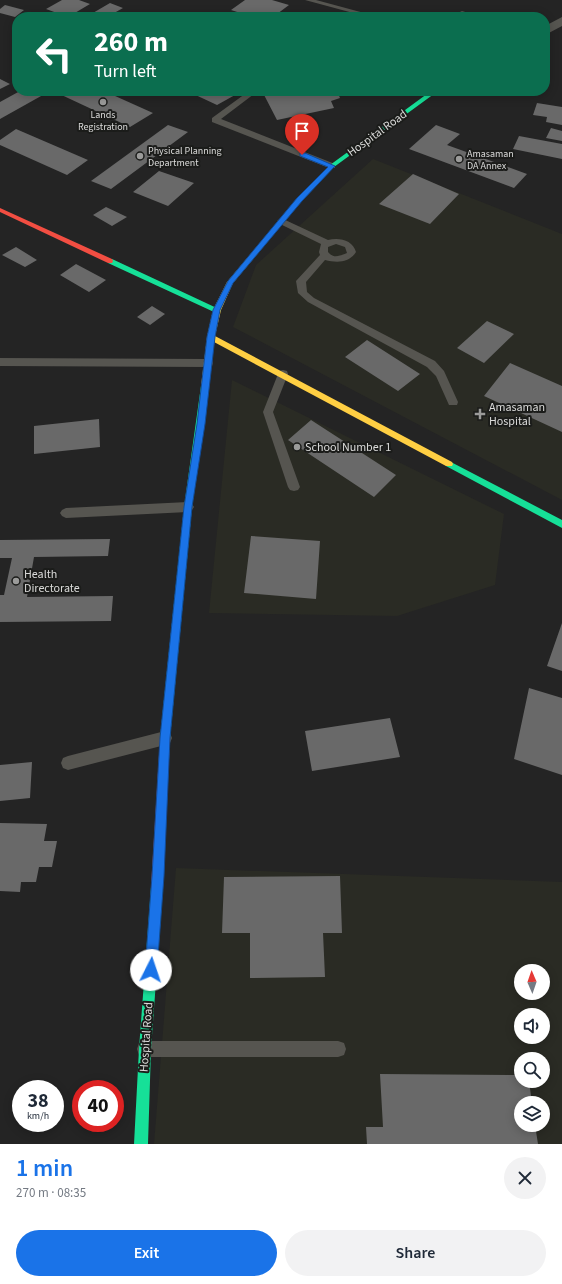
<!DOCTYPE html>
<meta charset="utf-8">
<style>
body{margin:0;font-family:"Source Sans 3",sans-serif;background:#f2f2f3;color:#1f2937;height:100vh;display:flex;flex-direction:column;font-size:15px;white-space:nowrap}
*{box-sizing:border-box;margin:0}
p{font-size:13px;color:#747a83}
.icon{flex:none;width:22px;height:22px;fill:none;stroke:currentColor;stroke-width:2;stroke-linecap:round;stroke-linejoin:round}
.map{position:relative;height:1144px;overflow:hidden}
.side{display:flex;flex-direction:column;background:#fff;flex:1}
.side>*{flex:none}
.top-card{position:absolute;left:12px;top:12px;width:538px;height:84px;border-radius:16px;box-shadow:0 2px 10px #0003;background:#0b6e4f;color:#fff;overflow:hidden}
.needle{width:26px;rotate:358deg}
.buttons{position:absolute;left:514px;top:964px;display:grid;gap:8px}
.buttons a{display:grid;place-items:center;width:36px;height:36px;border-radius:50%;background:#fff;box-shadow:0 2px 10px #0003;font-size:20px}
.speed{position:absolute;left:12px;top:1080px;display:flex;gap:8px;font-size:20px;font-weight:700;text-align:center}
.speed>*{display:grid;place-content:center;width:52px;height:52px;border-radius:50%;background:#fff;box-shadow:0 2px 10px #0003;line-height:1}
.speed small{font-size:10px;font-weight:400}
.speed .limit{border:6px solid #d22;background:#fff;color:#111}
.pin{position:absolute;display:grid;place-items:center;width:34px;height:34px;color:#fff;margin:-41px -17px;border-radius:50% 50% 50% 0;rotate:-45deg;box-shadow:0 0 4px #0007}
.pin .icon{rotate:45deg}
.me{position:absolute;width:44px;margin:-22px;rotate:4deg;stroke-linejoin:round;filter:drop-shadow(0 0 3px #0008)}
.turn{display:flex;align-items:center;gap:14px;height:84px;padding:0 16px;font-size:18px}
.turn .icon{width:52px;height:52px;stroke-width:2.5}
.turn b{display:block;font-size:28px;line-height:34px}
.round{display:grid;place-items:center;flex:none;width:42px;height:42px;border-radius:21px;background:#f2f2f3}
.summary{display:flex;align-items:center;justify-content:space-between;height:68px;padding:0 16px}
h1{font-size:24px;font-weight:600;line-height:30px;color:#1a73e8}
.action{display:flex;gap:8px;margin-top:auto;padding:8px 16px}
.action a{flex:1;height:46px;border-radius:24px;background:#1a73e8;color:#fff;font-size:16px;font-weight:600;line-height:46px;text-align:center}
.action a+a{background:#f2f2f3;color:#1f2937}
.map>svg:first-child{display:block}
.built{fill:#2a2b24;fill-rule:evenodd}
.building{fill:#696969}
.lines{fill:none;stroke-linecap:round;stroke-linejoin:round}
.lane{fill:#565550;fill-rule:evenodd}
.street{fill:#565550;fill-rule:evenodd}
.fast{fill:#16e098;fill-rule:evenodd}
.slow{fill:#ffcf43;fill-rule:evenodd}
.jam{fill:#f24e42;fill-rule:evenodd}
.route{fill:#1a73e8;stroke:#114b97}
.poi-dot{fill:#9b9b9a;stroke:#1b1c1a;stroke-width:1.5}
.labels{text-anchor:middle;stroke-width:4;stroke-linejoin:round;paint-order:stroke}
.far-poi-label{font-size:10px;fill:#dbdbda;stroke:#1b1c1a;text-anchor:start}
.street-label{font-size:12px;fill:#dbdbda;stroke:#1b1c1a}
.poi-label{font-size:12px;fill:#dbdbda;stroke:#1b1c1a;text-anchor:start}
</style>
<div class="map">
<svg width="562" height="1144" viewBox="0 0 562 1144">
<rect width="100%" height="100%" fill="#242424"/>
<path class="built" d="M373 159 562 234V500L233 327 256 265Z
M232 380 504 514 495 585 397 616 209 613Z
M176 868 562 882V1144H154ZM521 971H543V993H521ZM521 1015H543V1037H521ZM521 1059H543V1081H521ZM521 1103H543V1125H521Z"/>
<path class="building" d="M62 0H79L90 4 68 17 46 9Z
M245 0H272L289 5 273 17 260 13 253 17 231 10Z
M110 3 123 8 107 17H86Z
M5 5 24 10 15 17 0 13V9Z
M0 79 10 84 0 89Z
M20 91H50L0 119V102Z
M53 91H104L153 113 130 127Z
M187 91H226L235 95 217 105Z
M262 91H337L340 98 331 101 334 108 277 120Z
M537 103 562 107V125L546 122 547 117 533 115Z
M168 125 188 132 111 189 91 181Z
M436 125 460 134 447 145 527 174 514 188 409 149Z
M551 128 562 131V141L546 138Z
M16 129 88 160 67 175 0 145V140Z
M519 136 562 144V159L513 149Z
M159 171 194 183 168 206 133 192Z
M413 174 459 194 430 224 379 204Z
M106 207 127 217 112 226 93 215Z
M16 247 37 260 25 267 2 255Z
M76 264 106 280 89 292 60 275Z
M152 306 165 314 150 325 137 317Z
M487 321 514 334 484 363 457 348Z
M367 340 420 374 398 391 345 357Z
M510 363 562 386V432L484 396Z
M99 419 100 447 34 454V426Z
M311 420 396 475 374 497 288 440Z
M251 536 320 541 316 599 244 593Z
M110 539 108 556 34 557 27 597 113 596 111 621 0 622V595H4L12 558H0V540Z
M562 623V671L547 666Z
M529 688 562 698V775L514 759Z
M390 718 400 757 312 771 305 731Z
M32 762 30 798 0 801V765Z
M0 823 47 824 44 841H57L52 867H39L36 882H21L20 892 0 891Z
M340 876 342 933H323L325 977 250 978V933H222L224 877Z
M380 1074 521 1075V1081H529L532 1103H521V1125H535L538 1144H367L366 1127H383Z"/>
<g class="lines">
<path class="lane" d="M305 0H316L379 17H368Z
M462 11 478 16 479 17H469L460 14V12Z
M249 91H258L221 119 335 164V168H329L212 122V118Z
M281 218 328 240C339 237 353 240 356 252 349 263 337 263 325 260L306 282 307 292 314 298 435 361 444 371 458 402 457 405H449L436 376 427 367 308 302 298 293 296 281 320 255 319 252 321 244 278 223 277 221ZM336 244 345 247 347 253C339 256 334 259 328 252V247Z
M0 358 208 359 212 360 213 363 212 366 208 367 0 366Z
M283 370 287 371 288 374 273 412 300 487 298 490 294 491 290 490 288 487 263 412 278 374 279 371Z
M188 502 192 504 194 507 192 510 188 512 66 518 62 516 60 513 62 510 66 508Z
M165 731 170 733 172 738 170 743 165 745 68 770 63 768 61 763 63 758 68 756Z
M145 1041H338L344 1043 346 1049 344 1055 338 1057H145L139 1055 137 1049 139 1043Z"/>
<path class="street" d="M562 17V26L545 35V26Z"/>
<path class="fast" d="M431 91H438L334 167 307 194H303V192L330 165Z
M108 259H112L221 310 220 312H214L108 263Z
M205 383 209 386 192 507 170 738 169 741 165 743 161 741 160 738 184 507 201 386Z
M449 461 562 520V528L446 466 445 464Z
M157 881 161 883 163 887 151 1049 148 1144H134L139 1049 151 887 153 883Z"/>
<path class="slow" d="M303 192 308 193 233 283 221 310 215 336 452 462 453 464 452 466H446L214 342 209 386 205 389 201 386 207 337 213 310 227 282Z"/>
<path class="jam" d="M0 208 112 259 113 261 112 263H108L0 212Z
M165 733 169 735 170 738 163 887 161 891 157 893 153 891 151 887 160 738 161 735Z"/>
</g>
<path class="route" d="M300 153H305L335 166 302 201 233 283 220 310 215 337 205 424 192 507 170 738 164 876 157 970 155 974 151 976 147 974 145 970 152 876 160 738 184 507 197 424 207 337 213 310 228 281 297 198 328 167 300 156Z"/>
<g class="poi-dot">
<circle cx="103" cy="102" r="4"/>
<circle cx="140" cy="156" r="4"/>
<circle cx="459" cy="159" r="4"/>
<path d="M478 408h4v4h4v4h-4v4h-4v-4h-4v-4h4z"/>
<circle cx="297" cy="447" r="4"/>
<circle cx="16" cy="581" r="4"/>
</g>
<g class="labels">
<g class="far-poi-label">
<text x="103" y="118" text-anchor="middle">Lands<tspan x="103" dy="12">Registration</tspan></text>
<text x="148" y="154">Physical Planning<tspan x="148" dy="12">Department</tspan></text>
<text x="467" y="157">Amasaman<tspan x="467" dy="12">DA Annex</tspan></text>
</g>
<g class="street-label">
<text transform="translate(377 133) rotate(-36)" y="4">Hospital Road</text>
<text transform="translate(146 1037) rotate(-86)" y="4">Hospital Road</text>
</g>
<g class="poi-label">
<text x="489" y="411">Amasaman<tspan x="489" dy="14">Hospital</tspan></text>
<text x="305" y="451">School Number 1</text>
<text x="24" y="578">Health<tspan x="24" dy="14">Directorate</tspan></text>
</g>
</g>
</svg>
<div class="buttons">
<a><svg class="needle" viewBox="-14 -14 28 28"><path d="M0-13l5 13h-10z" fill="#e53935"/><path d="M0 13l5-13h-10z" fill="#747a83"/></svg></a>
<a><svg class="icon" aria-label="sound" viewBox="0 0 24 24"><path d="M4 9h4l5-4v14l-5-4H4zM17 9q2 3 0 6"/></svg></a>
<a><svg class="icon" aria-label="search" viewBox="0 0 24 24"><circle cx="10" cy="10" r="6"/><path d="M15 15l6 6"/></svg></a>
<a><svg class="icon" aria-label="layers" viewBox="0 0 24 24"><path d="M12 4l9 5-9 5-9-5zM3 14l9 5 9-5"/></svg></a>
</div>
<div class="speed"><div>38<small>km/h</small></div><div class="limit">40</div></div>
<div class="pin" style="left:302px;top:155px;background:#d93025"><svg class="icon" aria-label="arrive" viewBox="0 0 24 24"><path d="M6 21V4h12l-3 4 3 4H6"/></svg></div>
<svg class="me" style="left:151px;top:970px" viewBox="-20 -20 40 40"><circle r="19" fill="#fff"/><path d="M0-13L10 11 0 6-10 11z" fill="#1a73e8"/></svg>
<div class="top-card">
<div class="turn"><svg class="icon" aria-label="left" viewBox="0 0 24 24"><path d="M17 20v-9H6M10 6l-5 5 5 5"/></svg><div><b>260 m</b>Turn left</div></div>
</div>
</div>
<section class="side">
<div class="summary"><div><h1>1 min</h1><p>270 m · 08:35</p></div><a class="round"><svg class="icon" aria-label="close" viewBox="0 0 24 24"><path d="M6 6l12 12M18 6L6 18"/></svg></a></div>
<div class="action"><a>Exit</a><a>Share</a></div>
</section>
